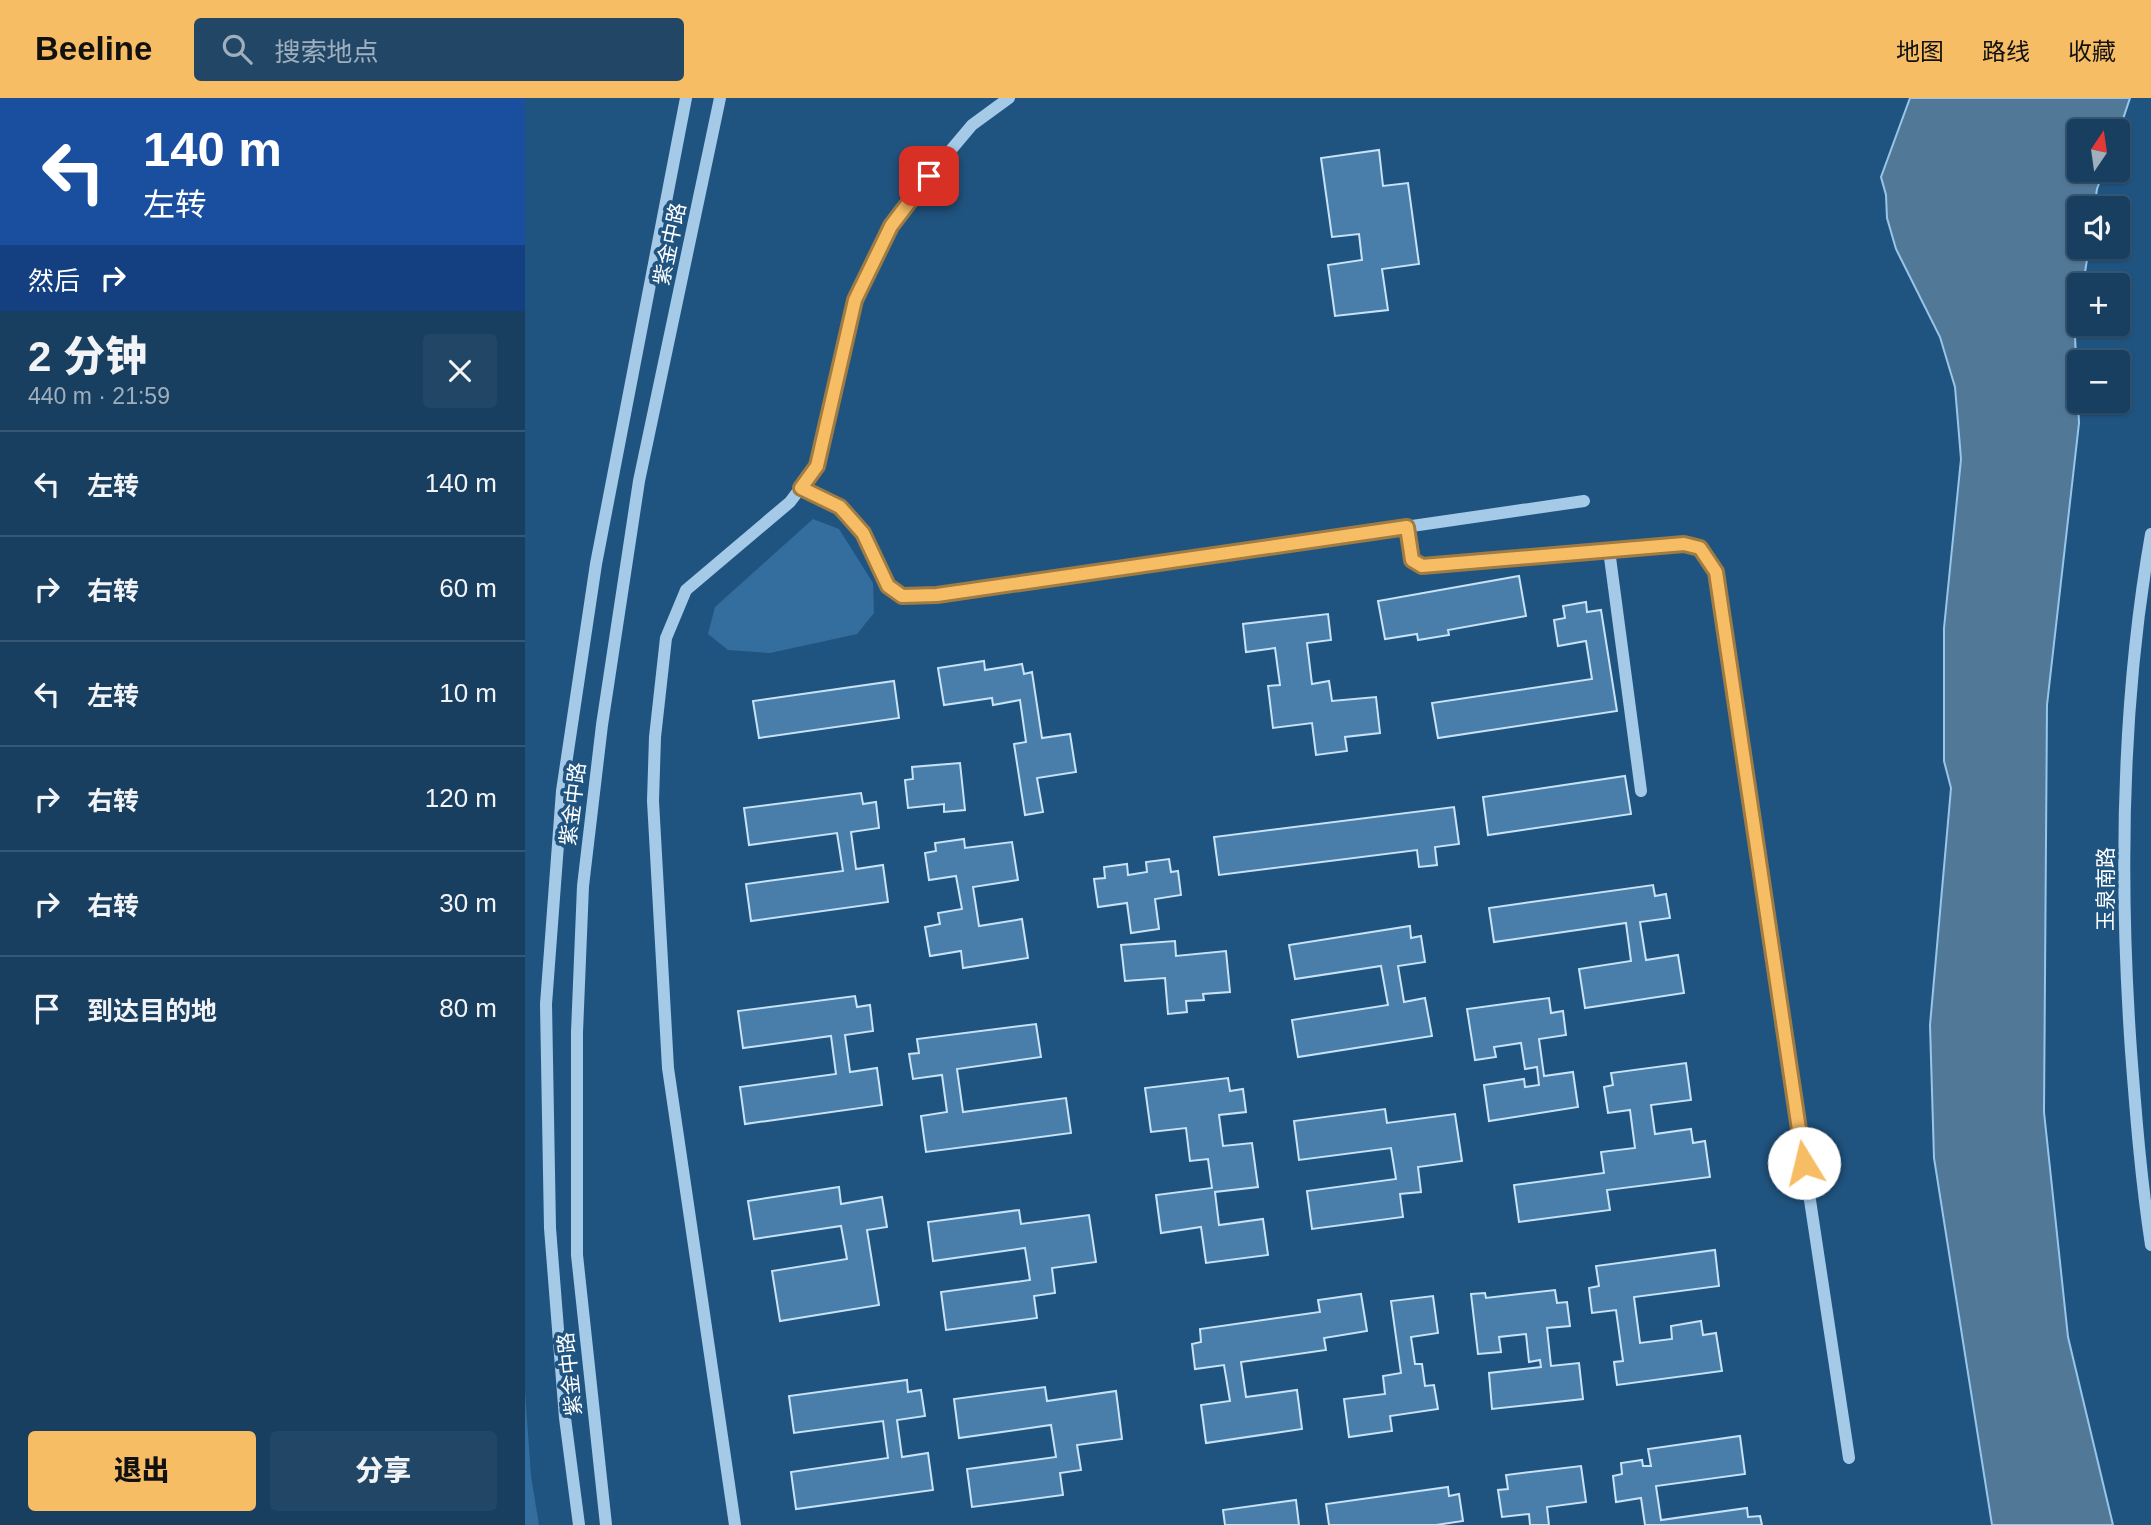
<!DOCTYPE html>
<html lang="zh">
<meta charset="utf-8">
<style>
body{margin:0;font-family:Arial,"Noto Sans SC",sans-serif;background:#214666;color:#f1f3f6;height:100vh;display:flex;flex-direction:column;font-size:26px;white-space:nowrap}
*{box-sizing:border-box;margin:0}
p{font-size:23px;color:#9fafbd}
.icon{flex:none;width:38px;height:38px;fill:none;stroke:currentColor;stroke-width:2;stroke-linecap:round;stroke-linejoin:round}
.map{position:relative;flex:1;overflow:hidden}
.drawer{display:flex;flex-direction:column;background:#183f60;width:525px}
.drawer>*{flex:none}
.top-card{background:#1a4fa0;color:#fff;overflow:hidden}
.needle{width:46px;rotate:13deg}
.fabs{position:absolute;left:1542px;top:21px;display:grid;gap:14px}
.fabs a{display:grid;place-items:center;width:63px;height:63px;border-radius:7px;background:#183f60;box-shadow:0 2px 5px #0004,0 0 0 2px #365875;font-size:35px}
.pin{position:absolute;display:grid;place-items:center;width:60px;height:60px;color:#fff;margin:-30px;border-radius:14px;box-shadow:0 4px 10px #0006}
.me{position:absolute;width:77px;margin:-38px;rotate:351deg;stroke-linejoin:round;filter:drop-shadow(0 0 5px #0008)}
.turn{display:flex;align-items:center;gap:24px;height:147px;padding:0 28px;font-size:32px}
.turn .icon{width:91px;height:91px;stroke-width:2.5}
.turn b{display:block;font-size:49px;line-height:60px}
.then{display:flex;align-items:center;height:66px;padding:0 28px;background:#0003;gap:14px;font-size:26px}
.round{display:grid;place-items:center;flex:none;width:74px;height:74px;border-radius:7px;background:#214666}
.head{display:flex;align-items:center;justify-content:space-between;height:119px;padding:0 28px}
h1{font-size:42px;font-weight:800;line-height:52px}
.button{display:flex;gap:14px;margin-top:auto;padding:14px 28px}
.button a{flex:1;height:80px;border-radius:7px;background:#f6bd65;color:#111;font-size:28px;font-weight:800;line-height:80px;text-align:center}
.button a+a{background:#214666;color:#f1f3f6}
ul{padding:0;list-style:none}
li{display:flex;align-items:center;gap:21px;height:105px;padding:0 28px;border-top:2px solid #365875}
li div{flex:1}
li b{display:block;font-size:26px}
li em{font-style:normal}
header{display:flex;align-items:center;gap:42px;box-sizing:border-box;height:98px;padding:0 35px;background:#f6bd65;color:#111}
header strong{font-size:33px}
nav{display:flex;gap:38px;margin-inline-start:auto;font-size:24px}
.search{width:490px;height:63px;background:#214666;display:flex;align-items:center;gap:18px;box-sizing:border-box;padding:0 24px;border-radius:7px;color:#9fafbd;font-size:26px}
main{display:flex;flex:1;min-height:0}
.map>svg:first-child{display:block}
.green{fill:#336e9e}
.water{fill:#527898;stroke:#98c6e9;stroke-width:2}
.building{fill:#487ea9;stroke:#c8e2f6;stroke-width:2}
.lines{fill:none;stroke-linecap:round;stroke-linejoin:round}
.minor{stroke:#a5cae8;stroke-width:12}
.route-casing{stroke:#a07b42;stroke-width:18}
.route{stroke:#f6bd65;stroke-width:12}
.labels{text-anchor:middle;stroke-width:7;stroke-linejoin:round;paint-order:stroke}
.street-label{font-size:21px;fill:#fff;stroke:#205480}
</style>
<header>
<strong>Beeline</strong>
<div class="search"><svg class="icon" aria-label="search" viewBox="0 0 24 24"><circle cx="10" cy="10" r="6"/><path d="M15 15l6 6"/></svg>搜索地点</div>
<nav><a>地图</a><a>路线</a><a>收藏</a></nav>
</header>
<main>
<section class="drawer">
<div class="top-card">
<div class="turn"><svg class="icon" aria-label="left" viewBox="0 0 24 24"><path d="M17 20v-9H6M10 6l-5 5 5 5"/></svg><div><b>140 m</b>左转</div></div>
<div class="then">然后<svg class="icon" aria-label="right" viewBox="0 0 24 24"><path d="M7 20v-9h11M14 6l5 5-5 5"/></svg></div>
</div>
<div class="head"><div><h1>2 分钟</h1><p>440 m · 21:59</p></div><a class="round"><svg class="icon" aria-label="close" viewBox="0 0 24 24"><path d="M6 6l12 12M18 6L6 18"/></svg></a></div>
<ul>
<li><svg class="icon" aria-label="left" viewBox="0 0 24 24"><path d="M17 20v-9H6M10 6l-5 5 5 5"/></svg><div><b>左转</b></div><em>140 m</em></li>
<li><svg class="icon" aria-label="right" viewBox="0 0 24 24"><path d="M7 20v-9h11M14 6l5 5-5 5"/></svg><div><b>右转</b></div><em>60 m</em></li>
<li><svg class="icon" aria-label="left" viewBox="0 0 24 24"><path d="M17 20v-9H6M10 6l-5 5 5 5"/></svg><div><b>左转</b></div><em>10 m</em></li>
<li><svg class="icon" aria-label="right" viewBox="0 0 24 24"><path d="M7 20v-9h11M14 6l5 5-5 5"/></svg><div><b>右转</b></div><em>120 m</em></li>
<li><svg class="icon" aria-label="right" viewBox="0 0 24 24"><path d="M7 20v-9h11M14 6l5 5-5 5"/></svg><div><b>右转</b></div><em>30 m</em></li>
<li><svg class="icon" aria-label="arrive" viewBox="0 0 24 24"><path d="M6 21V4h12l-3 4 3 4H6"/></svg><div><b>到达目的地</b></div><em>80 m</em></li>
</ul>
<div class="button"><a>退出</a><a>分享</a></div>
</section>
<div class="map">
<svg width="1626" height="1427" viewBox="0 0 1626 1427">
<rect width="100%" height="100%" fill="#205480"/>
<path class="green" d="M288 421 314 431 348 485 349 515 332 536 245 555 203 552 183 536 190 509Z
M0 1294 6 1378 14 1427H0Z"/>
<path class="water" d="M1385 0H1605L1593 36 1592 33H1554V72H1579L1572 91 1569 110H1554V149H1564L1558 187H1554V213L1550 238 1554 325 1522 607 1519 1014 1543 1239 1588 1427H1467L1409 1060 1405 927 1426 690 1419 663V530L1436 361 1430 289 1415 239 1371 151 1362 120 1361 97 1356 79Z"/>
<path class="building" d="M854 52 858 88 883 85 894 166 857 171 863 212 810 218 803 167 837 162 834 136 807 139 796 60Z
M994 478 1001 518 923 532 924 537 893 542 892 536 860 541 853 503Z
M1061 504 1062 514 1076 512 1092 613 913 640 907 605 1067 581 1061 543 1033 548 1029 522 1040 520 1038 508Z
M803 516 806 542 782 545 787 586 804 583 807 603 851 599 855 635 820 639 822 653 791 657 787 625 748 630 743 588 755 587 750 550 721 554 718 526Z
M459 563 460 572 497 566 499 576 507 574 517 640 545 636 551 674 512 680 518 714 500 717 489 646 501 644 495 602 468 607 467 600 419 607 413 570Z
M369 583 374 620 234 640 228 603Z
M435 665 440 712 419 714V706L383 710 380 682 388 681 387 669Z
M1100 678 1106 716 963 737 958 699Z
M336 695 338 706 351 704 354 730 326 734 331 771 358 767 363 804 226 823 221 786 318 773 312 735 224 747 219 710Z
M929 709 934 746 910 749 912 767 894 769 892 752 694 777 689 739Z
M439 741 440 750 487 744 493 782 448 789 454 828 497 821 503 860 438 870 436 853 405 858 400 829 415 826 413 815 437 811 431 778 404 782 400 755 411 753 410 745Z
M644 761 646 774 653 773 656 797 630 801 634 831 606 835 602 805 573 809 569 781 580 780 579 769 602 766 603 777 622 774 621 764Z
M1128 787 1130 798 1141 796 1145 820 1115 824 1121 862 1153 857 1159 895 1060 910 1054 871 1106 863 1101 825 969 844 964 810Z
M885 828 886 840 896 838 900 864 873 868 879 904 900 900 907 938 773 959 767 922 863 907 856 868 770 881 764 847Z
M650 843 651 858 701 853 705 894 678 896 679 902 661 903 662 914 643 916 640 880 600 883 596 847Z
M330 898 332 909 345 907 348 933 320 937 325 974 352 970 357 1007 220 1026 215 989 311 976 306 938 218 950 213 913Z
M1024 900 1026 915 1038 913 1041 937 1014 941 1019 978 1048 974 1053 1009 964 1023 959 987 999 981 1000 989 1014 987 1012 969 1000 971 996 945 969 949 971 959 950 962 942 911Z
M511 926 516 959 432 971 438 1014 541 1000 546 1035 401 1054 396 1018 422 1014 417 977 388 981 384 956 394 955 392 941Z
M1161 965 1166 1002 1126 1007 1130 1036 1166 1031 1168 1045 1180 1043 1185 1079 1082 1092 1085 1112 994 1124 989 1087 1079 1075 1076 1054 1110 1050 1105 1012 1083 1015 1079 989 1088 987 1086 975Z
M703 980 705 993 718 991 721 1014 694 1017 698 1048 727 1045 733 1089 690 1094 694 1127 738 1121 743 1157 681 1165 676 1129 636 1135 631 1097 687 1090 683 1061 665 1063 661 1030 626 1034 620 990Z
M860 1011 862 1025 930 1016 937 1063 893 1069 896 1094 875 1096 878 1119 787 1131 782 1093 871 1081 866 1050 774 1062 769 1023Z
M314 1089 316 1106 357 1099 362 1129 342 1132 354 1207 255 1223 247 1173 322 1161 316 1128 229 1141 223 1103Z
M494 1112 496 1126 564 1117 571 1164 527 1170 530 1195 509 1198 512 1220 421 1232 416 1194 505 1182 500 1150 408 1163 403 1124Z
M1190 1152 1194 1188 1109 1199 1115 1245 1147 1241 1146 1228 1176 1223 1178 1237 1191 1235 1197 1273 1092 1287 1089 1264 1098 1263 1091 1212 1067 1215 1064 1190 1074 1188 1071 1168Z
M1030 1192 1032 1205 1042 1204 1045 1228 1022 1230 1026 1268 1054 1265 1058 1301 967 1311 964 1275 1016 1269 1015 1262 1004 1264 1001 1236 974 1239 976 1254 953 1256 946 1196 960 1195 961 1200Z
M836 1196 842 1233 799 1240 801 1252 716 1264 721 1299 772 1292 777 1331 681 1345 676 1307 705 1303 699 1267 670 1271 667 1246 676 1244 675 1231 795 1214 793 1202Z
M908 1198 913 1235 886 1239 890 1266H897L900 1288 909 1287 913 1311 865 1318 867 1333 824 1339 819 1301 860 1296 858 1278 876 1275 866 1203Z
M382 1282 383 1294 396 1292 400 1318 372 1322 377 1359 403 1355 408 1392 271 1411 266 1374 363 1360 358 1323 269 1335 264 1298Z
M520 1289 522 1303 591 1293 597 1341 552 1347 556 1372 535 1375 538 1397 447 1409 442 1371 531 1359 526 1327 434 1340 429 1301Z
M1215 1338 1220 1376 1131 1388 1136 1422 1222 1410 1223 1419 1235 1418 1237 1427H1120L1116 1400 1091 1404 1088 1378 1097 1376 1096 1365 1117 1362 1118 1368H1126L1123 1351Z
M1056 1368 1061 1404 1022 1409 1024 1427H1005L1004 1416 977 1419 973 1392 983 1391 981 1377Z
M923 1389 924 1398 934 1396 938 1423 911 1427H804L801 1406Z
M771 1402 774 1427H700L698 1412Z"/>
<g class="lines">
<path class="minor" d="M276 390 315 409 338 434 363 488 377 498 412 497 1059 403
M882 429 887 462 897 468 1159 446 1175 450 1190 474 1324 1360
M1626 436C1596 606 1594 781 1606 953 1611 1018 1616 1082 1626 1147
M1084 452 1116 693
M54 1427 40 1320 25 1130 21 906 37 693 71 466 161 0
M81 1427 52 1157V934L58 788 77 627 114 383 195 0
M210 1427 143 970 128 703 130 639 141 540 161 492 265 404 292 368 329 202 366 128 404 78 447 27 484 0"/>
</g>
<g class="lines">
<defs>
<path id="route" d="M404 78 366 128 330 202 292 368 276 390 315 409 338 435 363 488 377 498 412 497 882 429 887 462 897 468 1159 446 1175 450 1191 474 1279 1065"/>
</defs>
<use href="#route" class="route-casing"/>
<use href="#route" class="route"/>
</g>
<g class="labels">
<g class="street-label">
<text transform="translate(145 146) rotate(-78)" y="7">紫金中路</text>
<text transform="translate(48 706) rotate(-83)" y="7">紫金中路</text>
<text transform="translate(1581 791) rotate(-90)" y="7">玉泉南路</text>
<text transform="translate(45 1276) rotate(-96)" y="7">紫金中路</text>
</g>
</g>
</svg>
<div class="fabs">
<a><svg class="needle" viewBox="-14 -14 28 28"><path d="M0-13l5 13h-10z" fill="#e53935"/><path d="M0 13l5-13h-10z" fill="#9fafbd"/></svg></a>
<a><svg class="icon" aria-label="sound" viewBox="0 0 24 24"><path d="M4 9h4l5-4v14l-5-4H4zM17 9q2 3 0 6"/></svg></a>
<a>+</a>
<a>−</a>
</div>
<div class="pin" style="left:404px;top:78px;background:#d93025"><svg class="icon" aria-label="arrive" viewBox="0 0 24 24"><path d="M6 21V4h12l-3 4 3 4H6"/></svg></div>
<svg class="me" style="left:1279px;top:1065px" viewBox="-20 -20 40 40"><circle r="19" fill="#fff"/><path d="M0-13L10 11 0 6-10 11z" fill="#f6bd65"/></svg>
</div>
</main>
